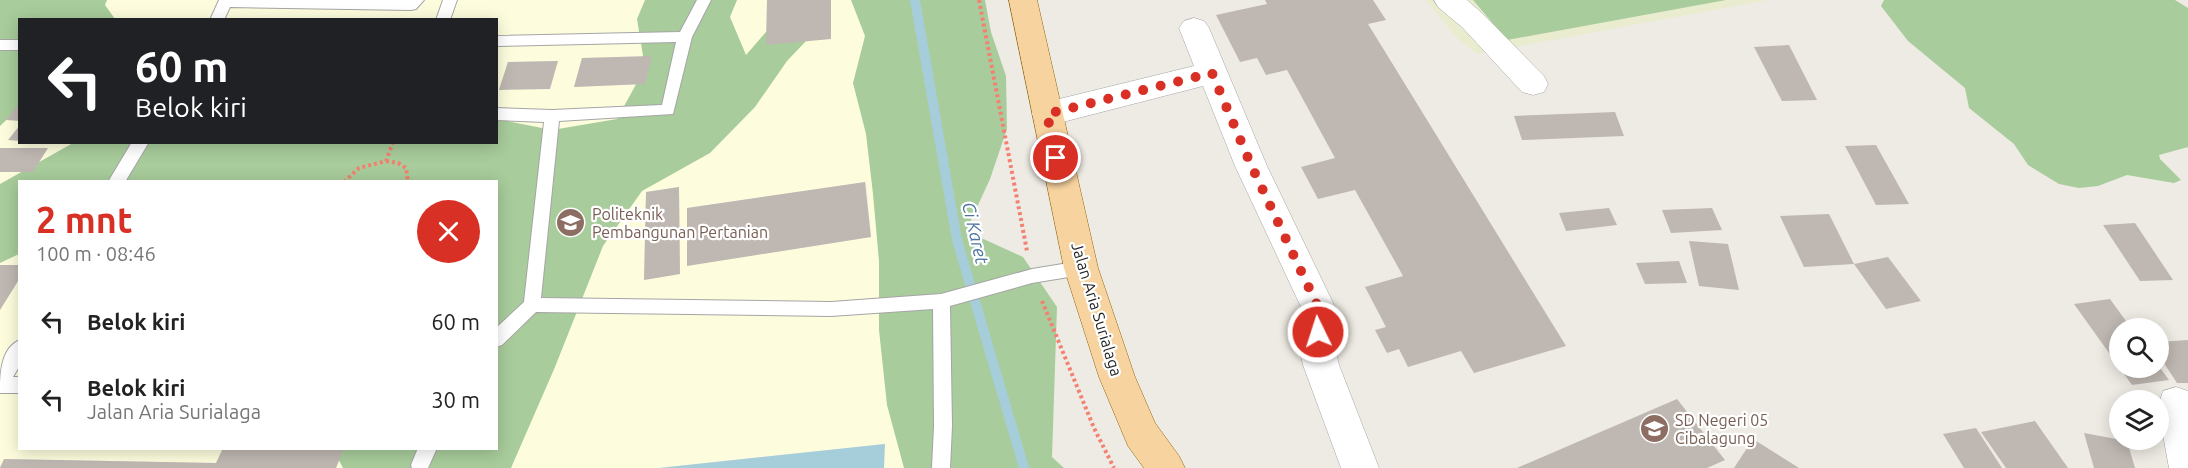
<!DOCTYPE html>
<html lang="id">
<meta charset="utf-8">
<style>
body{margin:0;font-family:Ubuntu,sans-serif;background:#f2f2f2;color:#222;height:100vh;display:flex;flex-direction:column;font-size:22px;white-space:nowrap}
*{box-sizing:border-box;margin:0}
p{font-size:20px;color:#767676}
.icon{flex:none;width:33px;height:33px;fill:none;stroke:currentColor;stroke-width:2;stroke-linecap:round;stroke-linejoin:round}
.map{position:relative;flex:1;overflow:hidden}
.panel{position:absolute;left:18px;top:180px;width:480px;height:270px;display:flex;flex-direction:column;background:#fff;border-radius:0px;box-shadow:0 3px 15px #0003}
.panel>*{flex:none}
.top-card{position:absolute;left:18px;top:18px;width:480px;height:126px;border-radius:0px;box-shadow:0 3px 15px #0003;background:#202124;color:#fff;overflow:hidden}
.fabs{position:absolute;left:2109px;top:318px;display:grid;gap:12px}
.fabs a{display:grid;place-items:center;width:60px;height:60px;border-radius:50%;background:#fff;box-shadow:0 3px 15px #0003;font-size:30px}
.pin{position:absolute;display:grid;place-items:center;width:51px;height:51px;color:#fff;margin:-26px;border:3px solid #fff;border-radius:50%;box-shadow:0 2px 6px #0007}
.me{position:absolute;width:66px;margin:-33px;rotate:356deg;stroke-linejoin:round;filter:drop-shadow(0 0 4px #0008)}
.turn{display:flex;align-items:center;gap:21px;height:126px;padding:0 18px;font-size:27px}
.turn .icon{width:78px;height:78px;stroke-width:2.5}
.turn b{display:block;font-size:42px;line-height:51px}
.round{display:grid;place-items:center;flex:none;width:63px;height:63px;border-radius:32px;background:#f2f2f2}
.overview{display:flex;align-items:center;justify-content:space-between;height:102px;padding:0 18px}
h1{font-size:36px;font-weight:700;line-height:45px;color:#d93025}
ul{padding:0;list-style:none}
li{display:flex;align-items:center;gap:18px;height:78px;padding:0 18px}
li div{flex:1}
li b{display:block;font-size:22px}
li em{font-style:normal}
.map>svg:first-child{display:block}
.education{fill:#fdfdde;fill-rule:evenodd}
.farmland{fill:#eaecd0}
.forest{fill:#a8cc9b}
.water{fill:#a6cdda}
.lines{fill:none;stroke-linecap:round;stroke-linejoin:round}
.stream{stroke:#a6cdda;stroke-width:10}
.building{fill:#bfb7b1}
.service-casing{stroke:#a5a5a5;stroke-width:2}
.minor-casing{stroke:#a5a5a5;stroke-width:1}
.primary-casing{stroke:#916507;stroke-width:1}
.path{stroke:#f38070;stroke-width:4;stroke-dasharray:3 3;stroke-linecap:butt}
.service{fill:#fff;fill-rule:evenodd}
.minor{fill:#fff;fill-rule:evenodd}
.primary{fill:#f7d3a0;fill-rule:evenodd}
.route{stroke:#d93025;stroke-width:10;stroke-dasharray:0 18}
.labels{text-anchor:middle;stroke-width:4.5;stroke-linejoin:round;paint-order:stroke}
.education-label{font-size:16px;fill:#785e54;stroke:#fff;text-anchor:start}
.street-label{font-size:16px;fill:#1e1e1e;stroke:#fff}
.water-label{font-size:18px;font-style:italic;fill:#4c75a1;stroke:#fff}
</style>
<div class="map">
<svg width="2188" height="468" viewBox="0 0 2188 468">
<rect width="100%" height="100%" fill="#eeebe4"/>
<path class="education" d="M0 0H767L766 45 831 0H866L921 468H884V444L659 468H336L344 449 496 448V182H20L19 265H0ZM20 20H496V142H20ZM651 56 645 84 574 87 582 58ZM558 61 549 89H499L508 62ZM866 182 871 237 688 265 687 208ZM679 187 680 274 644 280 646 192Z
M19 278 20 448 223 449 216 463 5 459 0 466V310Z"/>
<path class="farmland" d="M1426 0H1768L1477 54 1455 36Z"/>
<path class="forest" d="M0 0H107L105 5 115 19 20 20 19 108 0 126Z
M645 0H737L730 17 746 55 791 3 825 21 787 61 755 107 710 153 642 191 603 246 555 367 511 468H343L333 449 496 448V182H20L19 254 0 263V184L73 143 496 142 497 119 552 130 617 119 645 68 637 19Z
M851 0H985L991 32 1006 76 1007 129 990 179 966 231 1023 257 1057 307 1052 457 1064 468H904L887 405 879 330V261L873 194 866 134 853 83 865 36Z
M1473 0H1726L1507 40Z
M1884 0H2175L2188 8V147L2159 155 2160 159 2181 180 2174 183 2127 175 2098 186 2079 188 2059 184 2028 165 2014 144 1969 108 1965 88 1908 41 1881 6Z"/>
<path class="water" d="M885 444 884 468H659Z"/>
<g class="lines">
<path class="stream" d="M915 0 957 240 1024 468"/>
</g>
<path class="building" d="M767 0H831V39L766 45Z
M1265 0H1373L1386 20 1368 24 1566 346 1474 373 1461 351 1408 367 1399 349 1387 353 1375 330 1386 327 1365 287 1403 276 1355 190 1318 199 1301 167 1335 158 1287 70 1266 75 1257 58 1240 62 1216 15 1267 4Z
M1789 45 1817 100 1782 101 1754 47Z
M652 56 645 84 574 87 582 58Z
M558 61 550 89 499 90 508 62Z
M20 102V121L6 120Z
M1615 112 1624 136 1522 140 1514 116Z
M20 125V141L8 140Z
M1876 145 1909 204 1876 205 1845 146Z
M0 148H48L33 172H0Z
M865 182 871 237 687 266V208Z
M679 187 680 274 644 280 646 192Z
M1609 208 1617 225 1566 231 1559 213Z
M1712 208 1722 230 1671 233 1662 210Z
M1829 214 1854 264 1804 267 1780 216Z
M2135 223 2173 280 2140 281 2103 225Z
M1689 241 1728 244 1739 290 1699 286Z
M1888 257 1921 301 1886 309 1854 264Z
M1679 261 1687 283 1645 284 1636 263Z
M0 265H20V278L0 310Z
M2110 299 2131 328H2120V368H2158V365L2169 380 2132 385 2074 304Z
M2188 340V383H2177L2158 354V342Z
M1677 399 1725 460 1707 468H1517Z
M2035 421 2068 468H2006L1981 432Z
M1976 428 2002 468H1964L1943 434Z
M2084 433 2127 441 2135 468H2094Z
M1753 439 1799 468H1734Z
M223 448H344L336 468H0L4 459 216 463Z"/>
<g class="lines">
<defs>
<path id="service" d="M219 0H424L416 9 411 10 230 7 224 20H210Z
M443 0H457L450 20H436Z
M697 0H711L692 37 673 114 559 121 541 298 831 302 941 294 1032 269 1081 261 1087 263 1089 268 1087 273 1081 275 1032 283 950 306 952 426 950 468H932L934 426 933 309 831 316 536 312 502 345 496 347V328L524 302 544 122 496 120V108L552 110 662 105 676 42 496 46V36L680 32Z
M0 40H20V50H0Z
M132 142H149L125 182H108Z
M20 340V365L13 377H20V393H0C0 376 0 348 20 340Z
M418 448H437L428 468H412L411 465Z"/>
<path id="minor" d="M1434 0H1467L1483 14 1544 76 1548 84 1544 92 1533 95 1522 92 1463 28 1438 7Z
M1194 18 1204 21 1209 28 1267 166 1335 307 1337 320 1334 343 1339 365 1379 468H1341L1303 365 1298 343 1303 320 1301 307 1235 166 1203 86 1047 126 1036 122 1032 114 1036 106 1047 102 1194 66 1179 28 1184 21Z
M2176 387 2188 391V468H2169L2158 407 2163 391Z"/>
<path id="primary" d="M1009 0H1037L1098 268 1135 377 1155 423 1179 456 1185 468H1144L1128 446 1099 377 1064 268Z"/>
</defs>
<use href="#service" class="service-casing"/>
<use href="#minor" class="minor-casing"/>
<use href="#primary" class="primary-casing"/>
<path class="path" d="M979 0 1027 251
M386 161 398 163 406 168 408 182
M344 182 359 168 386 161 393 142
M1042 301 1094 428 1114 468"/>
<use href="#service" class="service"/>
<use href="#minor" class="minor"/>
<use href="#primary" class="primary"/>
</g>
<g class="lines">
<path class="route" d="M1056 158 1047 114 1212 73 1251 165 1318 307 1320 321 1318 332"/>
</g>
<defs>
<symbol id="university-disc" viewBox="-11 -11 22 22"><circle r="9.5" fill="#8d6e63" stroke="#fff"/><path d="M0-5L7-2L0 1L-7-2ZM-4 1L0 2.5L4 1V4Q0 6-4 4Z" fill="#fff"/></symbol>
<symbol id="school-disc" viewBox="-11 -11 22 22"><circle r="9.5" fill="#8d6e63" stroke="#fff"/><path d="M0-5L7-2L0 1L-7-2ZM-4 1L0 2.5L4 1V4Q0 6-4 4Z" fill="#fff"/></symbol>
</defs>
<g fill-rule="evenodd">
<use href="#university-disc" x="554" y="206" width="33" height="33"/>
<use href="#school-disc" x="1638" y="412" width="33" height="33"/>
</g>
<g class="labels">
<g class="education-label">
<text x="592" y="220">Politeknik<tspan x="592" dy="18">Pembangunan Pertanian</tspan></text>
<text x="1675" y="426">SD Negeri 05<tspan x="1675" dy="18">Cibalagung</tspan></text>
</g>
<g class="street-label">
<text transform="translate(1097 309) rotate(73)" y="6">Jalan Aria Surialaga</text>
</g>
<g class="water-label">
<text transform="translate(975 233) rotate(77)" y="6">Ci Karet</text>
</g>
</g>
</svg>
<div class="fabs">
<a><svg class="icon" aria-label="search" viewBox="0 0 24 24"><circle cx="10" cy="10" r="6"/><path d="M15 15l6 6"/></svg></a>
<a><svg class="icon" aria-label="layers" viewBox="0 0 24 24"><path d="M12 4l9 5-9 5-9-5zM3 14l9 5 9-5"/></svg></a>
</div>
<div class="pin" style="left:1056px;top:158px;background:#d93025"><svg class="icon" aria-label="arrive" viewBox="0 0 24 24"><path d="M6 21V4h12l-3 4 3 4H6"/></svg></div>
<svg class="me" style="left:1318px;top:332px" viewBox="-20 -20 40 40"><circle r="17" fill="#d93025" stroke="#fff" stroke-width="3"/><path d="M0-11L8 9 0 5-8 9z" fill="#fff"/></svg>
<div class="top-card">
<div class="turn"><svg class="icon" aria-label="left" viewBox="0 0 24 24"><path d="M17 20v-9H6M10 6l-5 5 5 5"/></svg><div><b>60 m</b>Belok kiri</div></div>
</div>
<section class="panel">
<div class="overview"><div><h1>2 mnt</h1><p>100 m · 08:46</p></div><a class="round" style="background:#d93025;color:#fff"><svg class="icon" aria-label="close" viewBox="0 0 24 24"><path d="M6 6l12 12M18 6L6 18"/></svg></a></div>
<ul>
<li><svg class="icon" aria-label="left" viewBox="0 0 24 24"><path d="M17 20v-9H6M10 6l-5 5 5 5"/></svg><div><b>Belok kiri</b></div><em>60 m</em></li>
<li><svg class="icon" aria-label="left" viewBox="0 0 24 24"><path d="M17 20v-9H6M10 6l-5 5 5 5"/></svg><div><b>Belok kiri</b><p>Jalan Aria Surialaga</p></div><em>30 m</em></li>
</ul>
</section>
</div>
